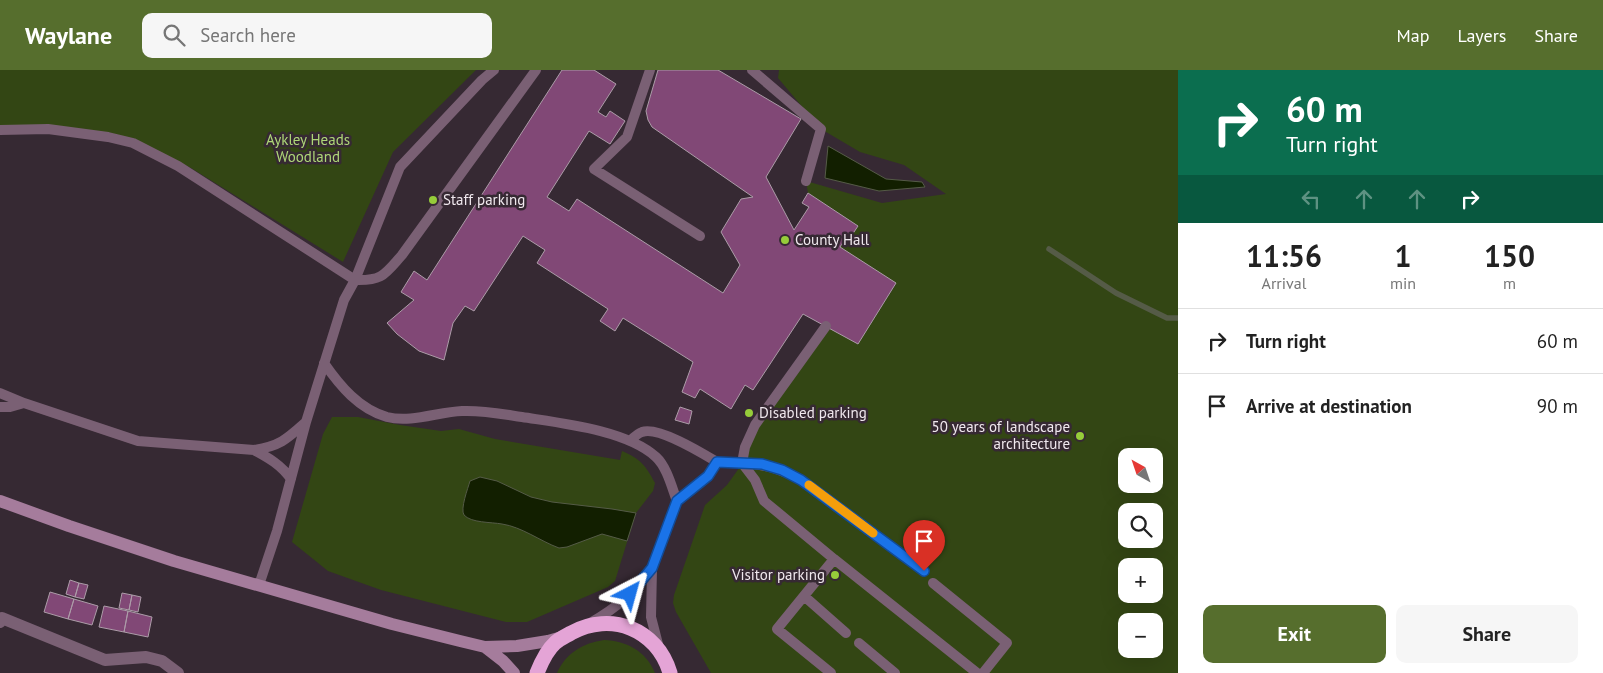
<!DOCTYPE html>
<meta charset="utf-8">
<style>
body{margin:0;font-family:"PT Sans",sans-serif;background:#f6f6f6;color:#222;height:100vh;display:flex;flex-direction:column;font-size:19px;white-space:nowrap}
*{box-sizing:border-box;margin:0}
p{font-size:16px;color:#767676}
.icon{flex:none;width:28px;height:28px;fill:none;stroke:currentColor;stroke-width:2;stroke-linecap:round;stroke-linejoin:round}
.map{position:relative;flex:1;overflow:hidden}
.details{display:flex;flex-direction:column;background:#fff;width:425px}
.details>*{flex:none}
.top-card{background:#0b6e4f;color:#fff;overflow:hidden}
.needle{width:32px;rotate:320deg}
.tools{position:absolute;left:1118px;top:378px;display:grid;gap:10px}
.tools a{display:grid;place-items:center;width:45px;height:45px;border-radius:10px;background:#fff;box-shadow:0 5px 20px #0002;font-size:25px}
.pin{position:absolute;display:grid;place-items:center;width:42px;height:42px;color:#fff;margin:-51px -21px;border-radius:50% 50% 50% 0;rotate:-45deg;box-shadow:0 0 5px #0007}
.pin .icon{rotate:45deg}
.me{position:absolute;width:55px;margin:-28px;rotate:39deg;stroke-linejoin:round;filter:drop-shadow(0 0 4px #0008)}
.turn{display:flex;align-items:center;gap:18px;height:105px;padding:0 25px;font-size:22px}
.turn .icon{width:65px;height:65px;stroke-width:2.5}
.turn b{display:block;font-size:35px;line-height:42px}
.lanes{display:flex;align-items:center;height:48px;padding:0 25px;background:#0003;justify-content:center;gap:25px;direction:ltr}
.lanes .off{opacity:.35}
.eta{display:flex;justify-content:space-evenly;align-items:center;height:85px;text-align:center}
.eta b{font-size:30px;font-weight:700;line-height:35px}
.cta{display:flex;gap:10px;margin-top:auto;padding:10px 25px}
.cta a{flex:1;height:58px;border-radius:10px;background:#566e2d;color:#fff;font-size:20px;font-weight:700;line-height:58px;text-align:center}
.cta a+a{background:#f6f6f6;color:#222}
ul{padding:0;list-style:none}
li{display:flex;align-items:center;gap:15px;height:65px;padding:0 25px;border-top:1px solid #e0e0e0}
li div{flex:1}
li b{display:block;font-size:19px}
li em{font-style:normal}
header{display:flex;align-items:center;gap:30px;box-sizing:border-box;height:70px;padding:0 25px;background:#566e2d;color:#fff}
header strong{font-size:24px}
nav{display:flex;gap:28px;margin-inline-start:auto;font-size:18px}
.search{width:350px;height:45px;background:#f6f6f6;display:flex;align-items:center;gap:12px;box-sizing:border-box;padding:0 18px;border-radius:10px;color:#767676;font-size:19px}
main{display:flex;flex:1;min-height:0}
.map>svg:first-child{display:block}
.green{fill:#334614;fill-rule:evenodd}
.water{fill:#121f00;stroke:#555b47}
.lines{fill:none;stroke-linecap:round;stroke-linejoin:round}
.stream{stroke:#555b47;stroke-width:5.5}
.building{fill:#814876;stroke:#ac9ca8}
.lane{stroke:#7a6074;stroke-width:10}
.street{stroke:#7a6074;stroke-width:12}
.secondary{stroke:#a57c9c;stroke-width:12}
.highway{stroke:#e4a4d6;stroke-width:15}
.route-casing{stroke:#114b97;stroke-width:12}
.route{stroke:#1a73e8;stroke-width:9}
.slow{stroke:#f59e0b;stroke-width:9}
.poi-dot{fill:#96cc3a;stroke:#362933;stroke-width:2}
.labels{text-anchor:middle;stroke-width:5;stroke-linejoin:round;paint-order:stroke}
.park-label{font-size:15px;fill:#aed778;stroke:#362933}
.poi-label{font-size:15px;fill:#f0e8ee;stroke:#362933;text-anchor:start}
</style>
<header>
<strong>Waylane</strong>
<div class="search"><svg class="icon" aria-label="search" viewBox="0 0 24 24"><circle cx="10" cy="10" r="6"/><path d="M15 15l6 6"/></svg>Search here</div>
<nav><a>Map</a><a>Layers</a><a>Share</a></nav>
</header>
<main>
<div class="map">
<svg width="1178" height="603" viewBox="0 0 1178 603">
<rect width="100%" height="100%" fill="#362933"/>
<path class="green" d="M0 0H476L393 82 343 192 191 98 133 69 41 56 0 55Z
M779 0H1178V603H711L676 542 673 533 674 525 705 435 727 415 742 394 745 377 826 256 858 274 896 214 840 177 845 169 849 171 858 156 808 123 806 111 882 133 946 124 904 95 860 82 821 59 778 8ZM1126 386H1154V414H1126ZM1126 441H1154V469H1126ZM1126 496H1154V524H1126ZM1126 551H1154V579H1126Z
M332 347H358L400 355 441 361 459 359 495 369 620 390 622 381C641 389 646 396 655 413L653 421 636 443 615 511 608 517 527 552H506L381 520 328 501 292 472 323 364Z
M604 570C627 571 646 581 655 603H557C566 583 583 573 604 570Z"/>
<path class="water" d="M828 76 886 109 922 112 925 117 879 121 825 108Z
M480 407 497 411 531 427 552 432 612 439 636 443 627 471 602 464 567 477 559 478C540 471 522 457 502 454 491 452 471 453 464 445 460 439 468 418 470 411Z"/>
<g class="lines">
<path class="stream" d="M1049 179 1116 223 1167 248H1178"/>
</g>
<path class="building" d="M562 0H594L616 14 598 42 606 47 610 41 625 51 610 74 589 61 547 127 569 141 577 129 723 223 740 195 721 162 741 129 753 127 652 57 648 50 646 41 658 0H718L801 49 766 107 794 160 809 137 802 133 808 123 858 156 848 171 845 169 840 177 896 213 858 274 803 244 753 320 745 315 731 339 700 319 695 328 682 322 693 292 623 248 615 261 600 251 608 239 537 193 545 180 523 166 474 241 465 236 453 253 444 290 419 281 397 264 387 253 414 230 401 222 414 201 427 210Z
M680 337 692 341 689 354 675 350Z
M70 510 79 513 75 527 66 524Z
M79 513 88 515 84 529 75 527Z
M50 522 74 529 68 549 44 542Z
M122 523 132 525 129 540 119 538Z
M132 525 141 527 138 542 129 540Z
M74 529 98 536 92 555 68 549Z
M104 536 128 541 124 562 99 557Z
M128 541 152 547 148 567 124 562Z"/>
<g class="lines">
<path class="lane" d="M650 0 627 67 594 99 700 166
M752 0 821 59 806 111
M0 60 48 59 108 67 133 73 178 96 355 210C383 211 385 204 402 185L536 0
M826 256 755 355 745 377 742 393C767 395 778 398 801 410L924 501
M324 293C340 316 359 339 387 347 411 353 438 342 462 341 482 340 502 344 522 347 560 353 627 360 656 387 667 397 672 418 677 431
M0 323 24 333 10 337H0
M24 333 138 371 254 380C280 376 287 369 306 352
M630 371C633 368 638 363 642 362 658 356 702 383 717 392
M254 380C269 388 281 395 291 409
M834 489 977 603
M933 513 1007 573 983 603
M259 515 277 461 306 352 344 230 355 210 400 97 482 10 494 0
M804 526 846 563
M590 553C620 536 631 524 652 498
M859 573 895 603
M659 578 651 547 652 498 677 431 708 406 717 392 742 393 755 410 764 431 834 489 777 559 831 603"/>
<path class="street" d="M0 552 2 548 105 590 146 587 162 591 178 603"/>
<path class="secondary" d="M0 431 69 456 174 491 392 554 460 571 485 577 517 576 548 571 562 567
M485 577 503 591 514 603"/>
<path class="highway" d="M537 603C541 593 546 581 555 573 559 569 566 566 571 563 611 541 657 559 670 603"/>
</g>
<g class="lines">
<defs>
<path id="route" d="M630 524 652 498 677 431 708 406 717 392 762 394 782 400 801 410 924 501"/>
</defs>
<use href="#route" class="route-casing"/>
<use href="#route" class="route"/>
<path class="slow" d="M809 415 873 463"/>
</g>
<g class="poi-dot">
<circle cx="433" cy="130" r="5"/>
<circle cx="785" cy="170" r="5"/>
<circle cx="749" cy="343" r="5"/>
<circle cx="1080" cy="366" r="5"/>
<circle cx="835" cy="505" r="5"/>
</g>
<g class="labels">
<g class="park-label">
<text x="308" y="75">Aykley Heads<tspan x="308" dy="17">Woodland</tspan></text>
</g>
<g class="poi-label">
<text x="443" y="135">Staff parking</text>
<text x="795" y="175">County Hall</text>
<text x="759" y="348">Disabled parking</text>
<text x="1070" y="362" text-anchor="end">50 years of landscape<tspan x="1070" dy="17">architecture</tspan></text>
<text x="825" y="510" text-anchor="end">Visitor parking</text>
</g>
</g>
</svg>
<div class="tools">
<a><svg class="needle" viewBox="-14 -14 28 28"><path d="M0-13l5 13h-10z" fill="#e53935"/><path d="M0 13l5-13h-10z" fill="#767676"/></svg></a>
<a><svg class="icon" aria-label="search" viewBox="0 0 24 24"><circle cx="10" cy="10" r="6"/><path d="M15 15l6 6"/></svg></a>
<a>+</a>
<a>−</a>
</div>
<div class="pin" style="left:924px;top:501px;background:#d93025"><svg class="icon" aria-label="arrive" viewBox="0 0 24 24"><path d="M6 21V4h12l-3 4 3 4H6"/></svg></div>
<svg class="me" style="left:630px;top:524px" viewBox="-20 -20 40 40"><path d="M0-17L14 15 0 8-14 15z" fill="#1a73e8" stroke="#fff" stroke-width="4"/></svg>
</div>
<section class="details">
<div class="top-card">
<div class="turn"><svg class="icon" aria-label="right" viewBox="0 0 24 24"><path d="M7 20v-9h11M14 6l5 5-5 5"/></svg><div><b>60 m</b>Turn right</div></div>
<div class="lanes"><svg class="icon off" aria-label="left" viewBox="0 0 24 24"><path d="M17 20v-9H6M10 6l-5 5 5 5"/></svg><svg class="icon off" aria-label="ahead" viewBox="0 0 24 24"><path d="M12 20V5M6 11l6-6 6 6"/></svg><svg class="icon off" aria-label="ahead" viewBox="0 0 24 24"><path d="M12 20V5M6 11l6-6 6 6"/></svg><svg class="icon" aria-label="right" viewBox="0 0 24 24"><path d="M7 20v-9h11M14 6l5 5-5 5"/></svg></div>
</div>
<div class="eta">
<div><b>11:56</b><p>Arrival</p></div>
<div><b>1</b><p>min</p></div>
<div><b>150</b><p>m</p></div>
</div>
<ul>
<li><svg class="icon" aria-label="right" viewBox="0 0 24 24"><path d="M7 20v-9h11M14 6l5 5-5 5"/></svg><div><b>Turn right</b></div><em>60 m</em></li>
<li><svg class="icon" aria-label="arrive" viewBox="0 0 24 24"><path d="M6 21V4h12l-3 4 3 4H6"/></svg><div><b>Arrive at destination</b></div><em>90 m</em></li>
</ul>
<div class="cta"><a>Exit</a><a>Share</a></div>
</section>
</main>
